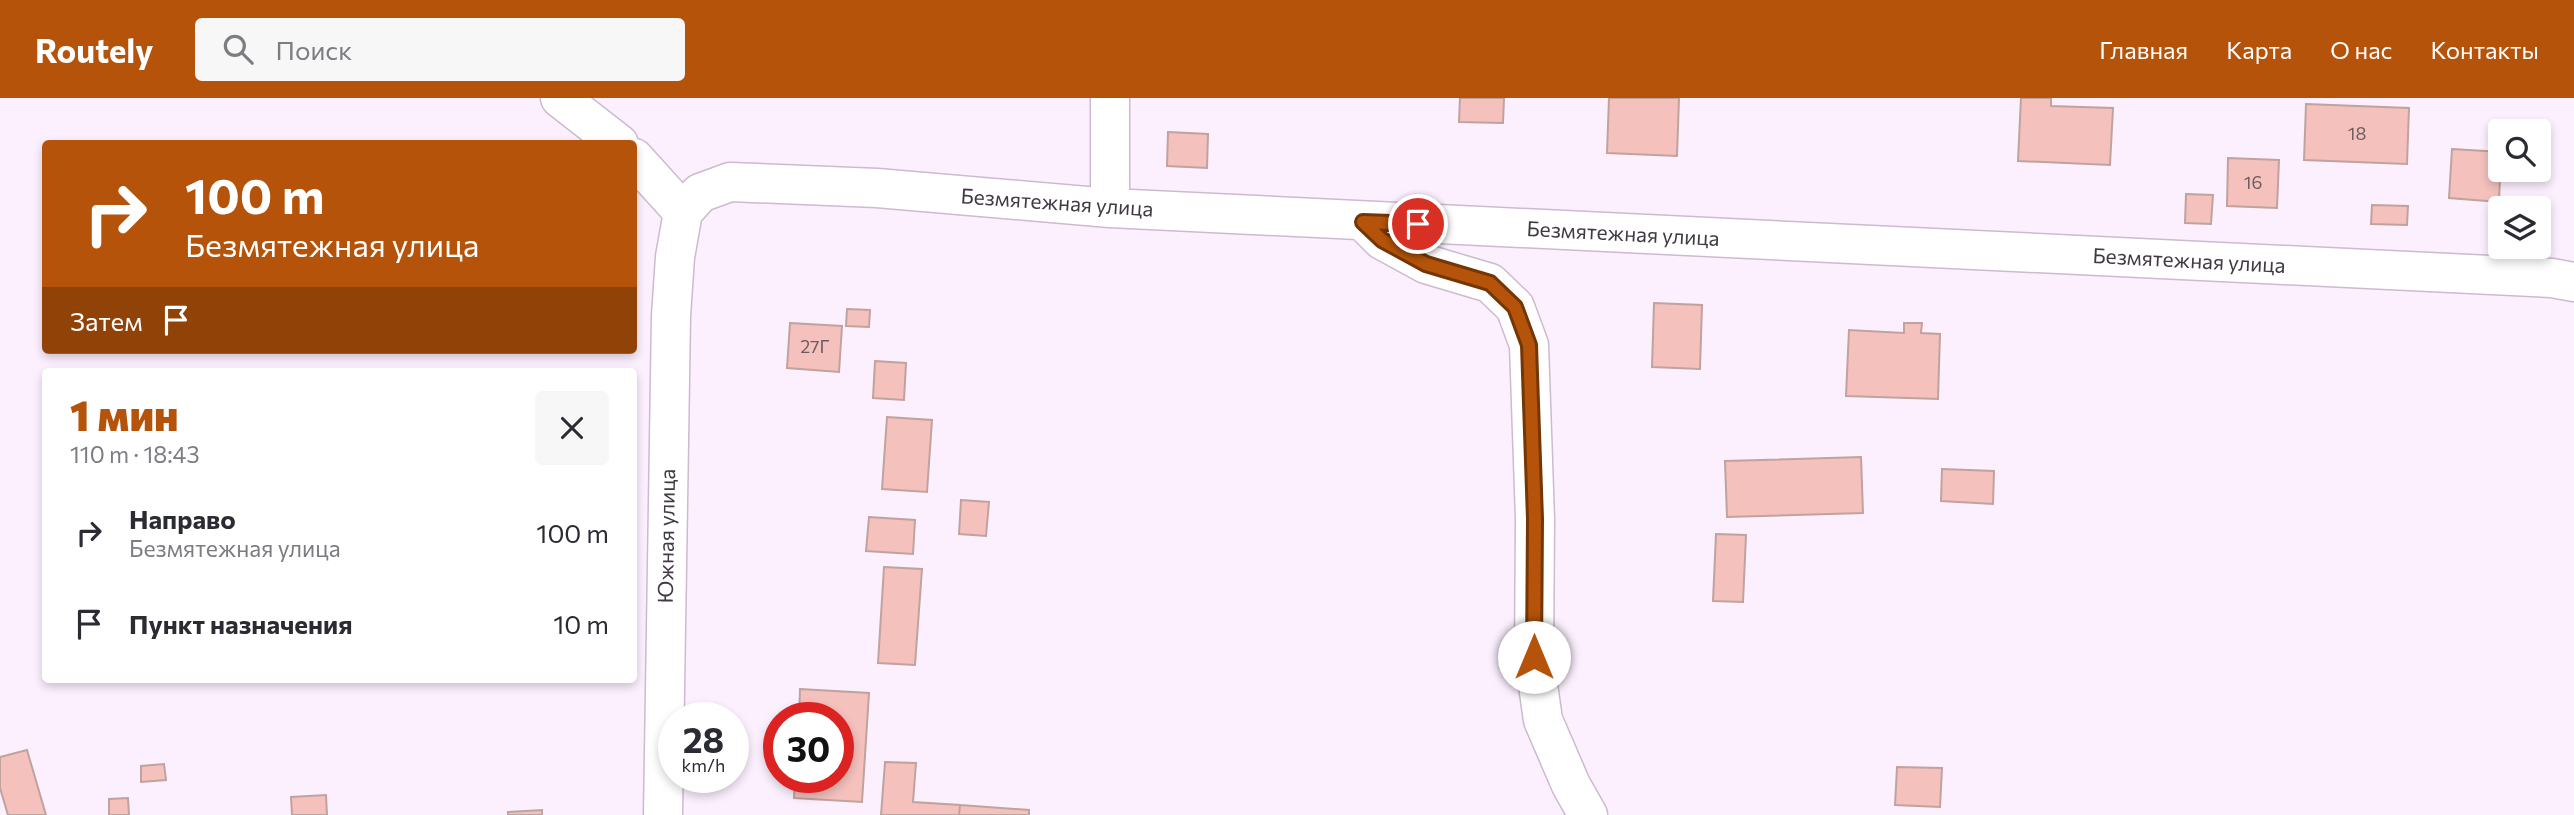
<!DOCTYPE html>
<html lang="ru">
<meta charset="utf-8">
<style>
body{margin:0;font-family:Commissioner,sans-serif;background:#f7f7f7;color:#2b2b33;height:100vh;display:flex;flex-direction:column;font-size:26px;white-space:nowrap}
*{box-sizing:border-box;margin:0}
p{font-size:23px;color:#7c7c81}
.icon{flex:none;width:38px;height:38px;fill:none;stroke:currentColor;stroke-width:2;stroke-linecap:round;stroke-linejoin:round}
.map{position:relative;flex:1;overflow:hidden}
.drawer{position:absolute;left:42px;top:270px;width:595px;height:315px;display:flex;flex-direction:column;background:#fff;border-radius:7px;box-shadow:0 4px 10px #0003}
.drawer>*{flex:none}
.guide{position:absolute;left:42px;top:42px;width:595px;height:214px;border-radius:7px;box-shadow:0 4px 10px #0003;background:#b45309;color:#fff;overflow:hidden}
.controls{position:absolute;left:2488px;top:21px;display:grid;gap:14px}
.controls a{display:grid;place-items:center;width:63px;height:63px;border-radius:7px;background:#fff;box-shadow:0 4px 10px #0003;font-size:35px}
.speed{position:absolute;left:658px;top:604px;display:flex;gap:14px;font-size:35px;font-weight:700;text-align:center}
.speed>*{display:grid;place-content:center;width:91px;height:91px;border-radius:50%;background:#fff;box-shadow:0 4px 10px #0003;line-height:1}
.speed small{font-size:18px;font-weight:400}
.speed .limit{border:10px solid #d22;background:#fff;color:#111}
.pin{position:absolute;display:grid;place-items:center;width:60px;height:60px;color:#fff;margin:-30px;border:4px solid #fff;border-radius:50%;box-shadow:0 2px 7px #0007}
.me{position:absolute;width:77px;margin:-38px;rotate:0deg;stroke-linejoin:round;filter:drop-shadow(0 0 5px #0008)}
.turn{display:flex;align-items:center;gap:24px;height:147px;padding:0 28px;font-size:32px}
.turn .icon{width:91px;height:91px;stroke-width:2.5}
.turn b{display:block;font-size:49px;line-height:60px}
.then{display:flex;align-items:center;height:66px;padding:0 28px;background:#0003;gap:14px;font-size:26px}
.round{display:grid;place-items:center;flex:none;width:74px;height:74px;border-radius:7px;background:#f7f7f7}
.head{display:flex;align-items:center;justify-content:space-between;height:119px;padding:0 28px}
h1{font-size:42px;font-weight:800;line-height:52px;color:#b45309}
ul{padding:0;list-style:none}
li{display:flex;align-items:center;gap:21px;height:91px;padding:0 28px}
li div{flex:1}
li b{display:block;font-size:26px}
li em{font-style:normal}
header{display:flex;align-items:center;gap:42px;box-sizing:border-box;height:98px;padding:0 35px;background:#b45309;color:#fff}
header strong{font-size:33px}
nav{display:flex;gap:38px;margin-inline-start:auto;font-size:24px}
.search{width:490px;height:63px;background:#f7f7f7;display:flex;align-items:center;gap:18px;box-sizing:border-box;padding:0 24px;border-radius:7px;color:#7c7c81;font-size:26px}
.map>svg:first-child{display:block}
.building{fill:#f4c1bd;stroke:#c0a29f;stroke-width:2}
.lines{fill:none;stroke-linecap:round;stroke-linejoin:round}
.minor-casing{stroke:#ccbad0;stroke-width:41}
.minor{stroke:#fff;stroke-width:38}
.route-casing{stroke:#753606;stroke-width:18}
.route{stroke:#b45309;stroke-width:12}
.labels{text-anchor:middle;stroke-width:6;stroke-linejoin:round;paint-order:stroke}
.number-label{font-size:18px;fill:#6e5c62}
.street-label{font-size:21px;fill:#413a43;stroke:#fff}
</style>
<header>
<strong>Routely</strong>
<div class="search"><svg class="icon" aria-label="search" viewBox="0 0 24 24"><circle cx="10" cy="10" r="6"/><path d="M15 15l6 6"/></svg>Поиск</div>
<nav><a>Главная</a><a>Карта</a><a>О нас</a><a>Контакты</a></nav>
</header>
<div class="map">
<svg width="2574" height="717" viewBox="0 0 2574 717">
<rect width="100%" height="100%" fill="#fcf0fe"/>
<path class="building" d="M1460 0H1504L1503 25 1459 24Z
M1609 0H1679L1677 58 1607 55Z
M2021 0H2051V8L2113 10 2110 67 2018 63Z
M2306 6 2409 10 2407 66 2304 62Z
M1168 34 1208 36 1207 70 1167 68Z
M2452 51 2501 54 2499 104 2449 100Z
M2228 60 2279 62 2277 110 2227 108Z
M2186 96 2213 97 2211 126 2185 125Z
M2372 107 2408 108 2407 127 2371 126Z
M1654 205 1702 207 1700 271 1652 269Z
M847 211 870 212 869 229 846 228Z
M790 225 842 228 839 274 787 270Z
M1904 225H1922L1921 235 1940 236 1938 301 1846 298 1849 232 1904 235Z
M875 263 906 265 904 302 873 300Z
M887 319 932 322 927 394 882 391Z
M1861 359 1863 415 1727 419 1725 363Z
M1942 371 1994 373 1993 406 1941 403Z
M961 402 989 404 986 438 959 436Z
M869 419 915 422 913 456 866 453Z
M1716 436 1746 437 1743 504 1713 503Z
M884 469 922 471 915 567 878 565Z
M800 591 869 595 862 704 794 700 795 679H838V620H799Z
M27 652 46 717H8L0 690V659Z
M885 664 916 665 913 704 960 707 959 717H881Z
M164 666 166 682 141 684V668Z
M1897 669 1942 670 1940 709 1895 707Z
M326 697 327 717H292L291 699Z
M128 700 129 717H109V701Z
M960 707 1029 712V717H959Z
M542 712V717H508V714Z"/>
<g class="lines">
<defs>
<path id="minor" d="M560 0 619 46
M1110 0V110
M634 60 683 114
M683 114 700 95 730 84 877 90 1110 110 2552 180 2574 184
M1363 123 1382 142 1426 166 1490 185 1515 209 1529 247 1535 421 1534 559 1543 622 1571 687 1588 717
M663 717 671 218 675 159 683 114"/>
</defs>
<use href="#minor" class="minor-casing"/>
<use href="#minor" class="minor"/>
</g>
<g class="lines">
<defs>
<path id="route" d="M1418 126 1363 124 1382 142 1426 166 1490 185 1515 209 1529 247 1535 421 1534 559"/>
</defs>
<use href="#route" class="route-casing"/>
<use href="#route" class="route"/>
</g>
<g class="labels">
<g class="number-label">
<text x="2357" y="42">18</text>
<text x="2253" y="91">16</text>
<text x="815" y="255">27Г</text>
</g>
<g class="street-label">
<text transform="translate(1057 105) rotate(4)" y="7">Безмятежная улица</text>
<text transform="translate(1623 136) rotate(3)" y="7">Безмятежная улица</text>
<text transform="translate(2189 163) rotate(3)" y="7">Безмятежная улица</text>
<text transform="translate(667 438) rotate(-89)" y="7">Южная улица</text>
</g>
</g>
</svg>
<div class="controls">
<a><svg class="icon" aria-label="search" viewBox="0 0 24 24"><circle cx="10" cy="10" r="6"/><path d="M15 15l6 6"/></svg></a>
<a><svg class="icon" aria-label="layers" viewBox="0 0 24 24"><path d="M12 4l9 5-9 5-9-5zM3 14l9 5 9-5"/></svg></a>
</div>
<div class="speed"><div>28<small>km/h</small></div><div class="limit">30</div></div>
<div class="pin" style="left:1418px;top:126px;background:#d93025"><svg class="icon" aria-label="arrive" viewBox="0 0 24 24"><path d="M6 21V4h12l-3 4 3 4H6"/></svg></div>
<svg class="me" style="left:1534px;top:559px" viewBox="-20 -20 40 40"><circle r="19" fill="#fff"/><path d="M0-13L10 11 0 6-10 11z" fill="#b45309"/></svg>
<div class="guide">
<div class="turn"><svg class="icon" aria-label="right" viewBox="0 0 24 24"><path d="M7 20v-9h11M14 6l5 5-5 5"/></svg><div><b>100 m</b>Безмятежная улица</div></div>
<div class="then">Затем<svg class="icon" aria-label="arrive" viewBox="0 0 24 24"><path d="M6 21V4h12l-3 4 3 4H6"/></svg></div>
</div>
<section class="drawer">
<div class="head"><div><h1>1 мин</h1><p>110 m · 18:43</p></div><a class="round"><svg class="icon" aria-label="close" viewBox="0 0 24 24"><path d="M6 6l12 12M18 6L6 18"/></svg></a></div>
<ul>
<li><svg class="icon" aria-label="right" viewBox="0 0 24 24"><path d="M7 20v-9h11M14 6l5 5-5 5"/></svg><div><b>Направо</b><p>Безмятежная улица</p></div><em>100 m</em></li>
<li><svg class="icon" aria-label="arrive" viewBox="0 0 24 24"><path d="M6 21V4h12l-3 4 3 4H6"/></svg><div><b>Пункт назначения</b></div><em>10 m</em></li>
</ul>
</section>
</div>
